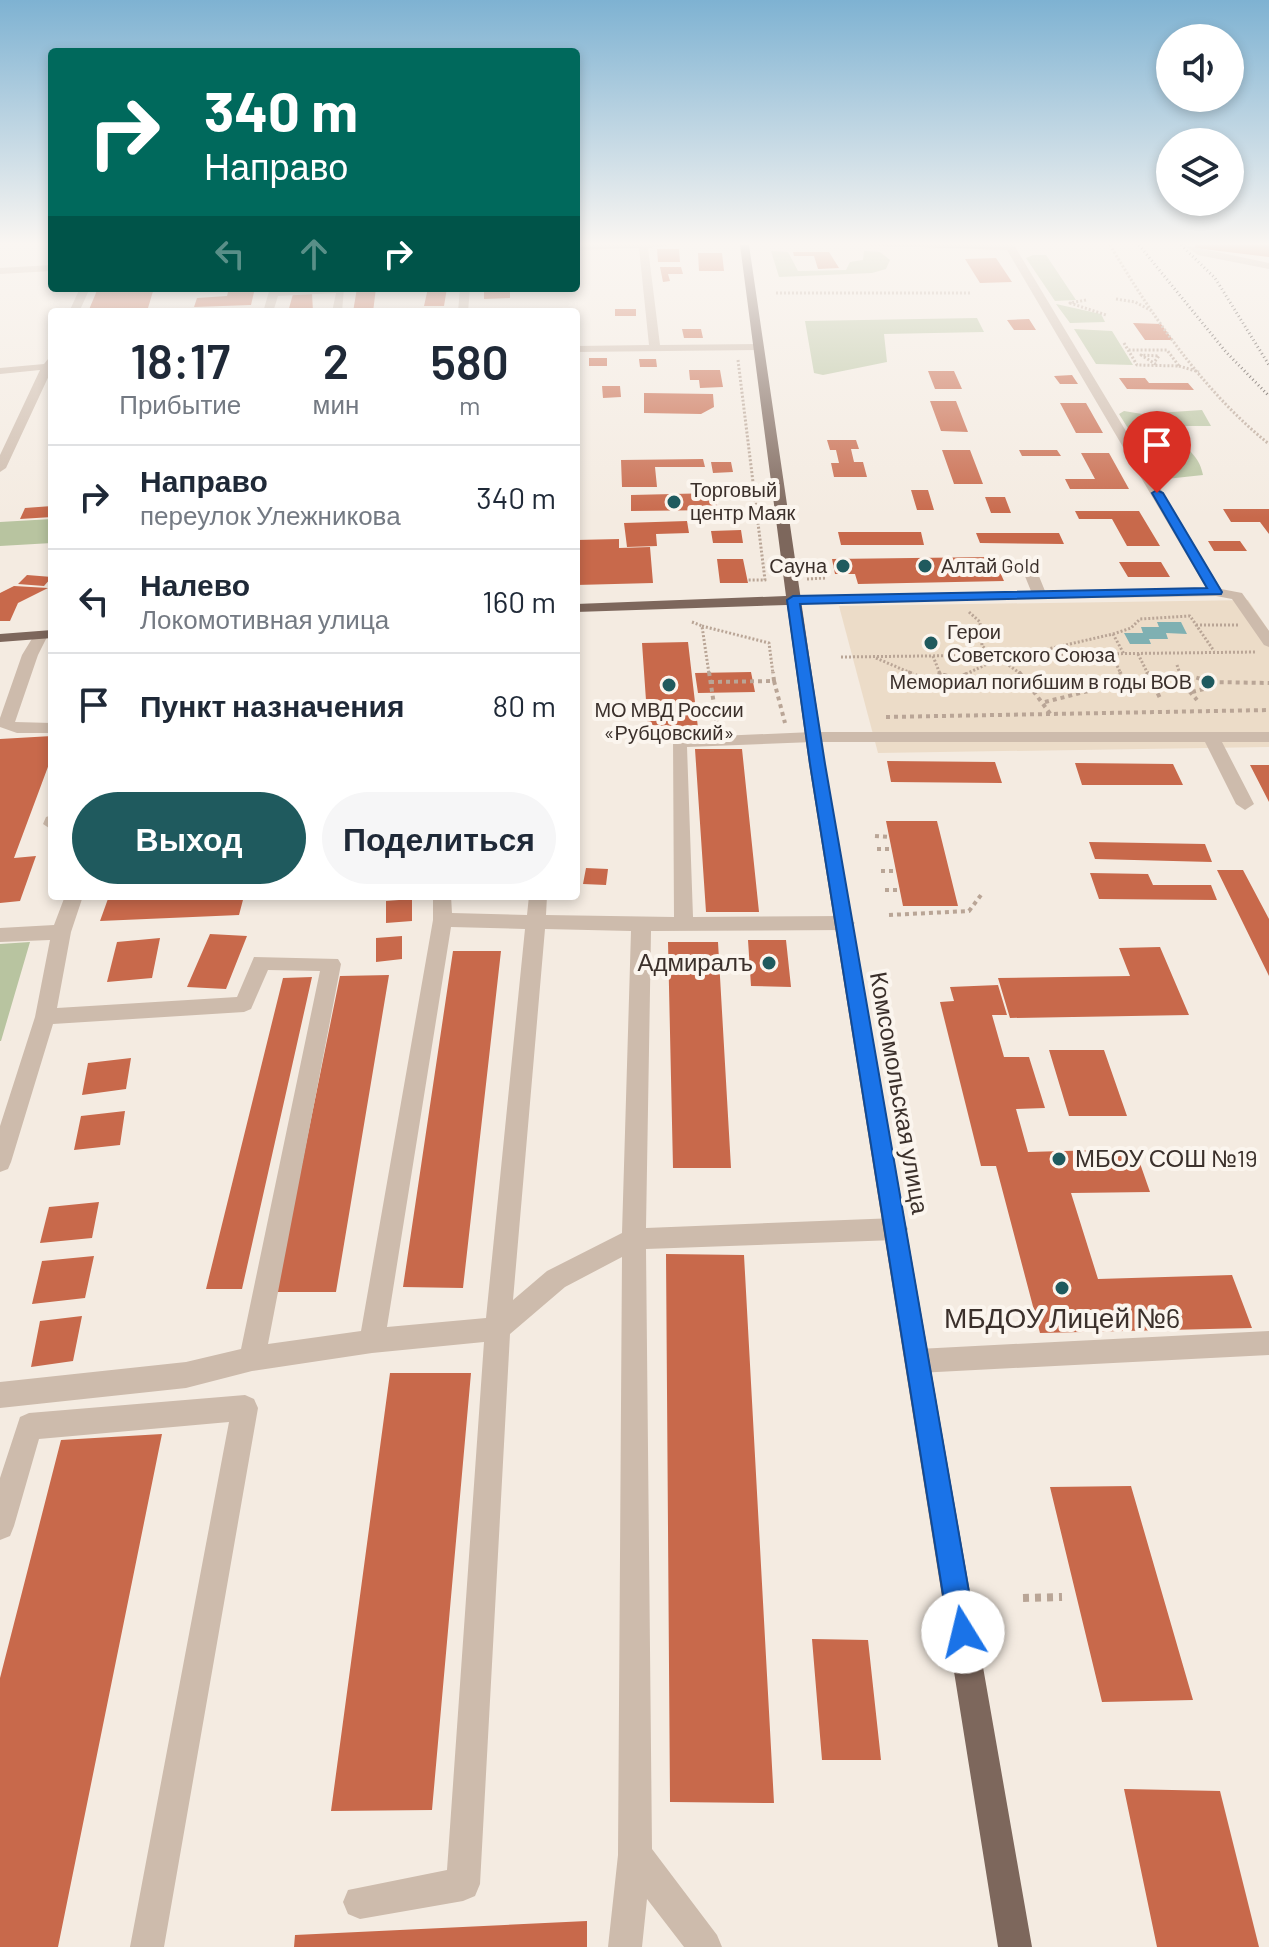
<!DOCTYPE html>
<html lang="ru">
<meta charset="utf-8">
<style>
body{margin:0;font-family:Barlow,sans-serif;background:#f6f6f7;color:#1f2937;height:100vh;display:flex;flex-direction:column;font-size:30px;white-space:nowrap}
*{box-sizing:border-box;margin:0}
p{font-size:26px;color:#747a83}
.icon{flex:none;width:44px;height:44px;fill:none;stroke:currentColor;stroke-width:2;stroke-linecap:round;stroke-linejoin:round}
.map{position:relative;flex:1;overflow:hidden}
.panel{position:absolute;left:48px;top:308px;width:532px;height:592px;display:flex;flex-direction:column;background:#fff;border-radius:8px;box-shadow:0 4px 12px #0003}
.panel>*{flex:none}
.banner{position:absolute;left:48px;top:48px;width:532px;height:244px;border-radius:8px;box-shadow:0 4px 12px #0003;background:#00695c;color:#fff;overflow:hidden}
.fabs{position:absolute;left:1156px;top:24px;display:grid;gap:16px}
.fabs a{display:grid;place-items:center;width:88px;height:88px;border-radius:50%;background:#fff;box-shadow:0 4px 12px #0003;font-size:40px}
.pin{position:absolute;display:grid;place-items:center;width:68px;height:68px;color:#fff;margin:-82px -34px;border-radius:50% 50% 50% 0;rotate:-45deg;box-shadow:0 0 8px #0007}
.pin .icon{rotate:45deg}
.me{position:absolute;width:88px;margin:-44px;rotate:351deg;stroke-linejoin:round;filter:drop-shadow(0 0 6px #0008)}
.turn{display:flex;align-items:center;gap:28px;height:168px;padding:0 24px;font-size:36px}
.turn .icon{width:104px;height:104px;stroke-width:2.5}
.turn b{display:block;font-size:56px;line-height:68px}
.lanes{display:flex;align-items:center;height:76px;padding:0 24px;background:#0003;justify-content:center;gap:40px;direction:ltr}
.lanes .off{opacity:.35}
.eta{display:flex;justify-content:space-evenly;align-items:center;height:136px;text-align:center}
.eta b{font-size:48px;font-weight:600;line-height:56px}
.action{display:flex;gap:16px;margin-top:auto;padding:16px 24px}
.action a{flex:1;height:92px;border-radius:48px;background:#1f5a5e;color:#fff;font-size:32px;font-weight:600;line-height:92px;text-align:center}
.action a+a{background:#f6f6f7;color:#1f2937}
ul{padding:0;list-style:none}
li{display:flex;align-items:center;gap:24px;height:104px;padding:0 24px;border-top:2px solid #e0e1e3}
li div{flex:1}
li b{display:block;font-size:30px}
li em{font-style:normal}
.map>svg:first-child{display:block}
.green{fill:#b8c4a0}
.plaza{fill:#ecdcc8}
.water{fill:#7fb0b2}
.building{fill:#c8694b}
.lines{fill:none;stroke-linecap:round;stroke-linejoin:round}
.path-far2{stroke:#b9a596;stroke-width:3;stroke-dasharray:2 2;stroke-linecap:butt}
.path-far1{stroke:#b9a596;stroke-width:4;stroke-dasharray:4 4;stroke-linecap:butt}
.path{stroke:#b9a596;stroke-width:8;stroke-dasharray:6 6;stroke-linecap:butt}
.minor{fill:#cdbbac;fill-rule:evenodd}
.major{fill:#7d675c;fill-rule:evenodd}
.rail{stroke:#3b302b;stroke-width:3;stroke-dasharray:1 3;stroke-linecap:butt}
.route{fill:#1a73e8;stroke:#114b97;stroke-width:2}
.poi-dot{fill:#1f5a5e;stroke:#fbf5ee;stroke-width:3}
.labels{text-anchor:middle;stroke-width:8;stroke-linejoin:round;paint-order:stroke}
.far-poi-label{font-size:20px;fill:#3b302b;stroke:#fbf5ee;text-anchor:start}
.poi-label{font-size:24px;fill:#3b302b;stroke:#fbf5ee;text-anchor:end}
.street-label{font-size:24px;fill:#3b302b;stroke:#fbf5ee}
.near-poi-label{font-size:28px;fill:#3b302b;stroke:#fbf5ee}
</style>
<div class="map">
<svg width="1269" height="1947" viewBox="0 0 1269 1947">
<rect width="100%" height="100%" fill="#f4ebe1"/>
<path class="green" d="M771 251 788 252 798 271 846 270 850 262 863 260 864 251 880 252 890 260 886 269 872 273 779 277Z
M1033 255H1046L1076 300 1055 301 1026 258Z
M1056 304 1101 314 1105 322 1070 323Z
M977 318 984 332 884 334 887 362 823 375 814 373 805 321Z
M1074 329 1112 331 1133 365 1096 364Z
M1202 410 1211 426H1182L1175 431C1181 448 1199 452 1203 475L1166 479 1153 468 1119 414 1124 411 1142 414Z
M52 519V543L0 546V522Z
M30 942 1 1041H0V944Z"/>
<path class="plaza" d="M1248 600 1269 631V747L878 753 839 606Z"/>
<path class="water" d="M1157 622H1181L1187 634 1166 633 1168 639H1149L1151 644H1130L1124 633H1143L1141 627H1159Z"/>
<path class="building" d="M1195 245H1269V257L1195 248Z
M657 249H679L680 262H658Z
M793 252H829L839 268 818 269 814 256H794Z
M698 253H722L724 271H699Z
M996 258 1012 282 980 283 965 259Z
M660 267H681L683 274H668L670 281 663 282Z
M98 288H154L148 308 88 312Z
M229 288H255L251 305 194 307 197 298 227 296Z
M357 288H376L373 312H353Z
M428 288H447L444 306H424Z
M484 288H510V298L484 299Z
M312 293 313 312H288L293 294Z
M615 309H636V316H615Z
M1029 319 1036 330H1014L1007 320Z
M1133 323 1161 324 1173 340H1145Z
M682 329H701L703 338H684Z
M589 358H607V366H589Z
M639 359H656L657 367H640Z
M689 370H720L723 387 700 388 699 380H690Z
M928 371H954L962 389H935Z
M1072 375 1078 384H1060L1054 376Z
M1119 378H1145L1149 383H1188L1194 390 1127 389Z
M602 386H620L621 397 603 398Z
M644 393 713 394 714 407 701 414 644 413Z
M930 401H956L968 432 941 431Z
M1060 403H1086L1103 433H1076Z
M827 440H856L859 449H851L854 462H863L867 477H834L831 463H839L836 450H830Z
M942 450H970L983 484H954Z
M1019 450H1057L1061 456H1022Z
M1081 453H1109L1129 489H1070L1065 479H1095Z
M703 459 705 467H655L657 487H622L621 460Z
M711 462H731L733 472 713 473Z
M911 490H928L934 510H917Z
M715 493 718 510 631 511V495Z
M985 497H1005L1011 513H991Z
M52 506V517L20 519 25 508Z
M1223 509H1269V534L1260 522H1231Z
M1075 511H1139L1160 546H1127L1112 519H1079Z
M687 521 689 533 656 534 657 546 627 547 624 523Z
M741 530 743 543H713L711 531Z
M838 532H921L924 545H841Z
M976 533H1059L1064 544 980 543Z
M619 539V548L650 547 653 583 576 585V540Z
M1208 541H1240L1247 551H1214Z
M993 557 1004 581 858 584 855 574H835L832 559Z
M717 559H743L748 583H720Z
M1119 562H1161L1170 577H1128Z
M27 575 52 577 44 586 18 584Z
M14 586 48 588 18 603 10 621H0V593Z
M688 642 698 728 648 729 642 643Z
M751 672 755 692 698 693 695 673Z
M52 736V756L14 858 36 856 20 901 0 903V739Z
M695 749H742L759 912H706Z
M887 761 995 762 1002 783 891 782Z
M1075 763 1173 764 1183 785H1082Z
M1250 765H1269V802Z
M886 821H937L958 906H903Z
M1089 842 1205 844 1212 862 1095 859Z
M586 868 608 869 606 885 583 884Z
M1217 870H1243L1269 919V976Z
M1090 873 1148 874 1153 885H1211L1217 900 1099 899Z
M109 896H244L239 915 100 921Z
M412 899V921L386 923V901Z
M210 934 247 936 226 989 187 987Z
M402 936V959L376 962V938Z
M160 938 152 978 107 982 117 942Z
M748 940H786L791 987 751 986Z
M668 942H718L731 1168H673Z
M1160 947 1189 1015 1010 1018 998 978 1130 976 1119 948Z
M453 951H501L463 1288 403 1287Z
M389 975 336 1292H276L340 976Z
M312 977 242 1289H206L283 978Z
M998 985 1007 1015H992L1004 1057H1029L1045 1108 1016 1109 1028 1152 1135 1149 1150 1192 1071 1193 1098 1279 1232 1275 1252 1328 1040 1333 996 1166H981L940 1002 954 1001 950 987Z
M1049 1050H1104L1127 1116H1069Z
M131 1058 126 1089 82 1095 88 1063Z
M125 1111 120 1145 74 1150 81 1116Z
M99 1202 92 1238 40 1243 49 1207Z
M666 1254 744 1255 774 1803 670 1802Z
M94 1256 85 1298 32 1304 42 1261Z
M82 1316 73 1361 31 1367 40 1321Z
M390 1373H471L432 1810 331 1811Z
M162 1434 58 1947H0V1678L61 1440Z
M1131 1486 1193 1700 1102 1702 1050 1487Z
M812 1639 868 1640 881 1760H822Z
M1124 1789 1220 1791 1259 1947H1157Z
M587 1921V1947H294L295 1935Z"/>
<g class="lines">
<path class="path-far2" d="M1110 245C1152 316 1204 392 1269 444
M776 293H971
M1116 299 1135 302 1152 311
M1086 300 1070 303 1106 315
M1124 343 1137 365 1179 366 1167 350H1127
M738 360 765 580H747
M1155 361 1159 356 1141 355 1157 365
M1179 366 1199 372
M807 579 826 578
M969 612 980 622 982 646 1021 674
M692 622 702 626 709 674
M1196 625H1238
M702 626 769 643 773 674
M1113 634 1131 628 1140 619 1190 616 1214 651
M1031 653 1113 634 1124 654
M1138 654 1148 674
M1112 655 1121 674
M933 656 940 674
M841 657 1256 652
M876 658 913 674
M1177 665 1180 674
M1181 673 1184 674
M966 674 1002 657"/>
<path class="path-far1" d="M709 672 717 724
M908 672 931 682
M939 672 940 675
M1019 672 1052 716
M1147 672 1160 698
M1180 672 1178 678 1197 700
M1181 673 1211 682 1269 683
M944 675 956 679 957 687 947 690 933 684V677Z
M956 679 971 672
M774 681 785 723
M710 682 774 681 773 672
M1192 692 1208 688 1211 682
M1045 702 1116 684 1123 679 1120 672
M886 717 1269 710
M875 836 889 837
M877 849H891
M881 871H896
M885 890H900
M889 915 969 911 981 895"/>
<path class="path" d="M1023 1598 1062 1597"/>
<path class="minor" d="M576 245H672L648 248 660 345 757 344 762 347 757 350 576 352V346L649 345 639 248 576 250Z
M853 245H1014L1221 589 1242 593 1269 631V647L1264 645 1232 599 1216 596 788 603V597L793 596 1031 591 1020 564 1027 560 1034 564 1045 591 1206 588 1007 250Z
M1184 245 1269 263V269L1198 255Z
M52 265V271L0 274V268Z
M80 288H90L79 312H69Z
M270 288H344L342 312H332L336 293 278 296 273 312H263Z
M460 288H470L468 312H458Z
M52 354V369L6 468 0 472V455L40 370 0 374V368L44 364Z
M41 631 48 635 38 655 15 722 52 723V733H17L0 727V718L22 655 36 632Z
M813 732H1269V742H1222L1254 804 1245 810 1236 804 1205 742H813L687 747 693 917 845 916 855 923 845 930 651 931 646 1228 896 1218 904 1222 908 1229 904 1236 896 1240 646 1249 652 1849 717 1935 722 1947H684L647 1899 642 1947H608L618 1855 622 1257 565 1287 510 1334 480 1884 475 1896 463 1901 360 1919 348 1914 343 1902 348 1890 447 1870 484 1342 372 1353 252 1371 186 1388 0 1408V1382L186 1362 241 1349 320 971 268 970 251 1009 244 1012 53 1024 11 1162 8 1169 0 1172V1126L35 1017 50 940 0 942V928L54 925 65 896H83L71 932 57 1008 237 997 254 957 338 959 341 964 268 1344 361 1331 433 920V896H451L452 913 527 915 529 896H547L546 915 674 917 673 738ZM451 927 525 929 486 1318 387 1327ZM545 929 631 931 622 1233 547 1271 513 1300Z
M52 815V830L43 824 46 817Z
M1269 1331V1355L918 1373 909 1370 905 1361 909 1352 918 1349Z
M245 1395 254 1399 258 1408 164 1947H130L229 1422 39 1439 14 1526 10 1536 0 1540V1478L20 1417 29 1413Z"/>
<path class="major" d="M740 245H749L825 764 1032 1947H998L809 764 787 605 576 612V604L786 596Z
M52 630V638L0 642V634Z"/>
<path class="rail" d="M1139 245 1226 352 1269 396
M1181 245 1215 278 1269 365"/>
</g>
<linearGradient id="sky" x2="0" y2="1"><stop stop-color="#7eb2d2"/><stop offset="0.47" stop-color="#faf6f2"/><stop offset="1" stop-color="#faf6f2" stop-opacity="0"/></linearGradient>
<rect width="1269" height="518" fill="url(#sky)"/>
<path class="route" d="M1157 490 1163 493 1222 592 1221 594 800 604 825 764 976 1632 972 1641 963 1645 953 1641 949 1632 810 764 787 600 793 596 1207 588 1152 493Z"/>
<g class="poi-dot">
<circle cx="674" cy="502" r="8"/>
<circle cx="843" cy="566" r="8"/>
<circle cx="925" cy="566" r="8"/>
<circle cx="931" cy="643" r="8"/>
<circle cx="1208" cy="682" r="8"/>
<circle cx="669" cy="685" r="8"/>
<circle cx="769" cy="963" r="8"/>
<circle cx="1059" cy="1159" r="8"/>
<circle cx="1062" cy="1288" r="8"/>
</g>
<g class="labels">
<g class="far-poi-label">
<text x="690" y="497">Торговый<tspan x="690" dy="23">центр Маяк</tspan></text>
<text x="827" y="573" text-anchor="end">Сауна</text>
<text x="941" y="573">Алтай Gold</text>
<text x="947" y="639">Герои<tspan x="947" dy="23">Советского Союза</tspan></text>
<text x="1192" y="689" text-anchor="end">Мемориал погибшим в годы ВОВ</text>
<text x="669" y="717" text-anchor="middle">МО МВД России<tspan x="669" dy="23">«Рубцовский»</tspan></text>
</g>
<g class="poi-label">
<text x="753" y="971">Адмиралъ</text>
<text x="1075" y="1167" text-anchor="start">МБОУ СОШ №19</text>
</g>
<g class="street-label">
<text transform="translate(899 1093) rotate(80)" y="8">Комсомольская улица</text>
</g>
<g class="near-poi-label">
<text x="1062" y="1328">МБДОУ Лицей №6</text>
</g>
</g>
</svg>
<div class="fabs">
<a><svg class="icon" aria-label="sound" viewBox="0 0 24 24"><path d="M4 9h4l5-4v14l-5-4H4zM17 9q2 3 0 6"/></svg></a>
<a><svg class="icon" aria-label="layers" viewBox="0 0 24 24"><path d="M12 4l9 5-9 5-9-5zM3 14l9 5 9-5"/></svg></a>
</div>
<div class="pin" style="left:1157px;top:493px;background:#d93025"><svg class="icon" aria-label="arrive" viewBox="0 0 24 24"><path d="M6 21V4h12l-3 4 3 4H6"/></svg></div>
<svg class="me" style="left:963px;top:1632px" viewBox="-20 -20 40 40"><circle r="19" fill="#fff"/><path d="M0-13L10 11 0 6-10 11z" fill="#1a73e8"/></svg>
<div class="banner">
<div class="turn"><svg class="icon" aria-label="right" viewBox="0 0 24 24"><path d="M7 20v-9h11M14 6l5 5-5 5"/></svg><div><b>340 m</b>Направо</div></div>
<div class="lanes"><svg class="icon off" aria-label="left" viewBox="0 0 24 24"><path d="M17 20v-9H6M10 6l-5 5 5 5"/></svg><svg class="icon off" aria-label="ahead" viewBox="0 0 24 24"><path d="M12 20V5M6 11l6-6 6 6"/></svg><svg class="icon" aria-label="right" viewBox="0 0 24 24"><path d="M7 20v-9h11M14 6l5 5-5 5"/></svg></div>
</div>
<section class="panel">
<div class="eta">
<div><b>18:17</b><p>Прибытие</p></div>
<div><b>2</b><p>мин</p></div>
<div><b>580</b><p>m</p></div>
</div>
<ul>
<li><svg class="icon" aria-label="right" viewBox="0 0 24 24"><path d="M7 20v-9h11M14 6l5 5-5 5"/></svg><div><b>Направо</b><p>переулок Улежникова</p></div><em>340 m</em></li>
<li><svg class="icon" aria-label="left" viewBox="0 0 24 24"><path d="M17 20v-9H6M10 6l-5 5 5 5"/></svg><div><b>Налево</b><p>Локомотивная улица</p></div><em>160 m</em></li>
<li><svg class="icon" aria-label="arrive" viewBox="0 0 24 24"><path d="M6 21V4h12l-3 4 3 4H6"/></svg><div><b>Пункт назначения</b></div><em>80 m</em></li>
</ul>
<div class="action"><a>Выход</a><a>Поделиться</a></div>
</section>
</div>
